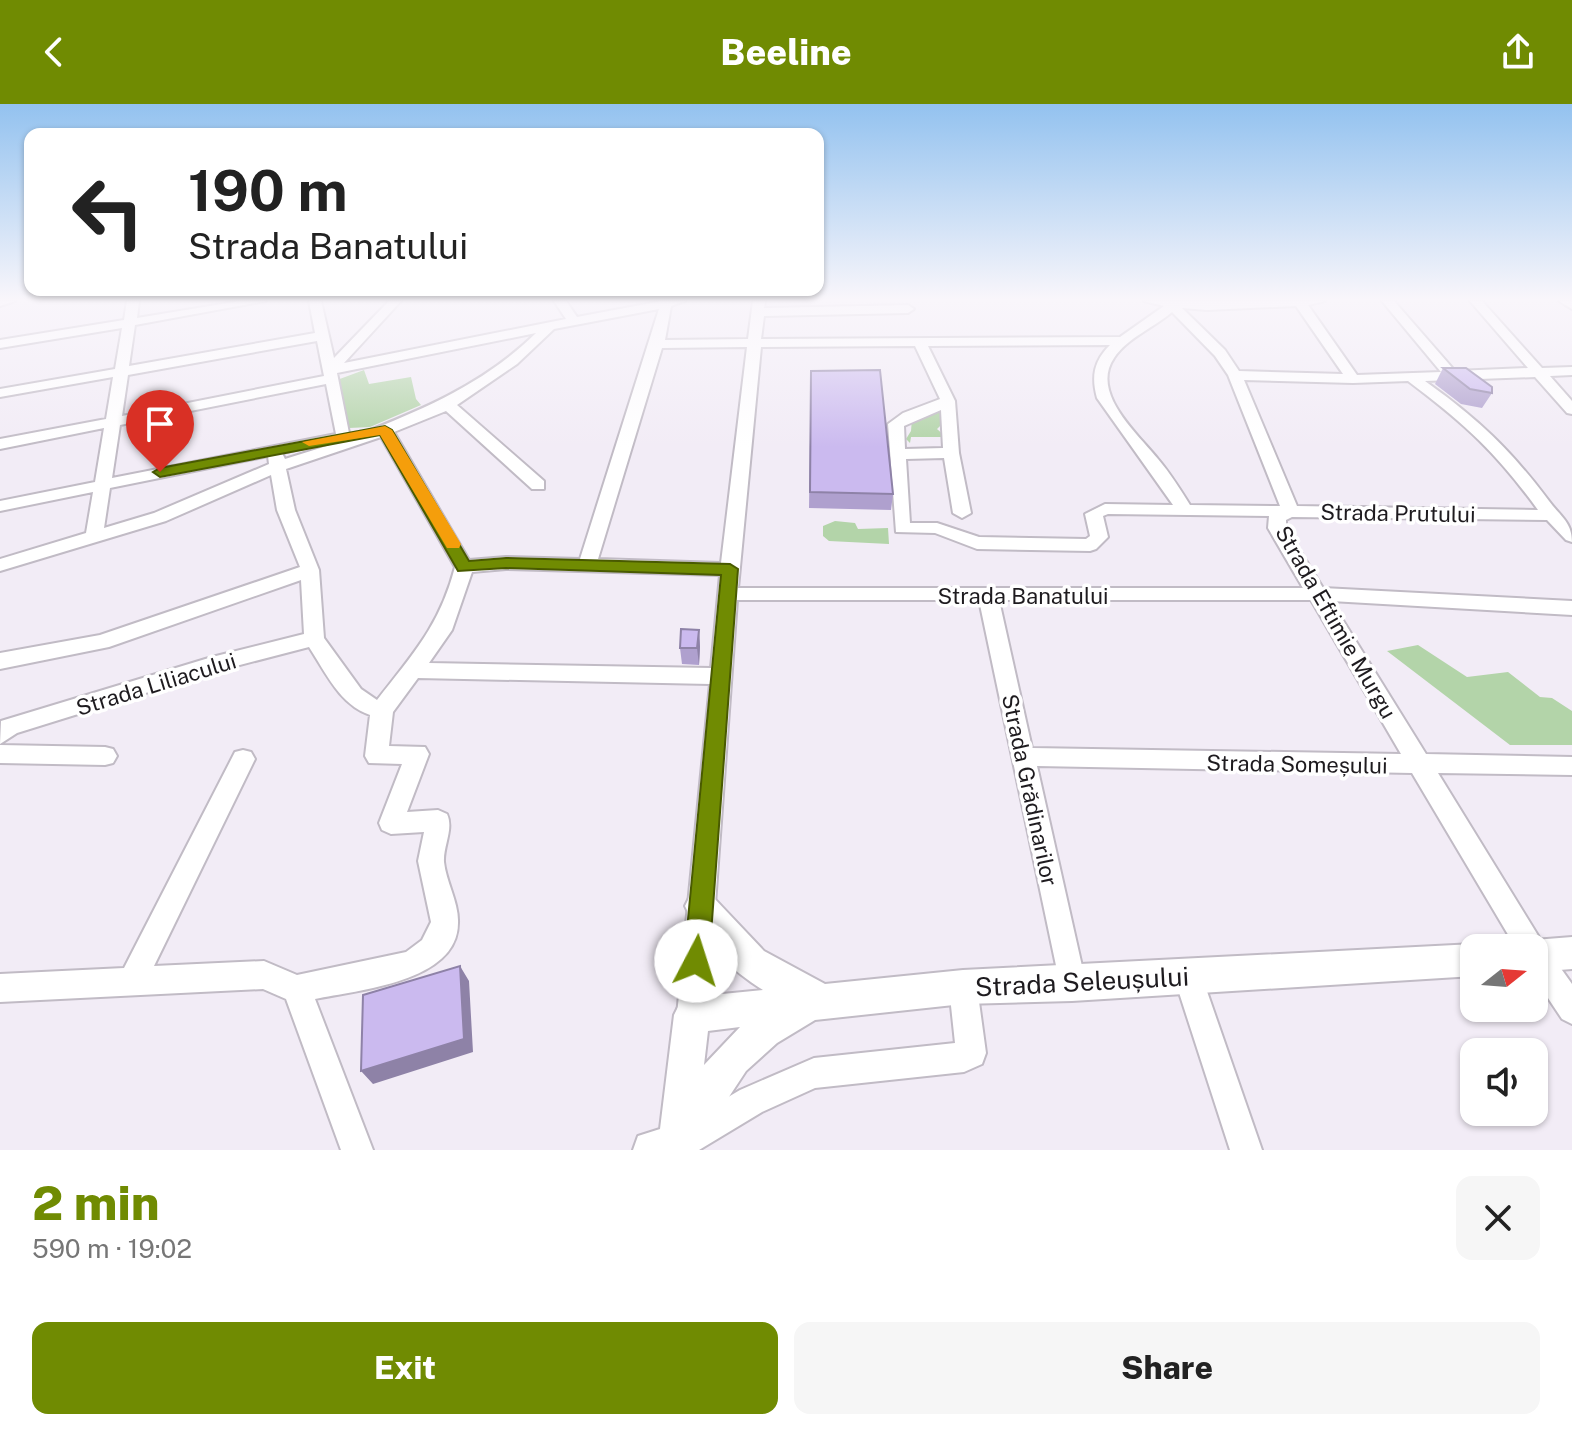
<!DOCTYPE html>
<meta charset="utf-8">
<style>
body{margin:0;font-family:"Public Sans",sans-serif;background:#f6f6f6;color:#222;height:100vh;display:flex;flex-direction:column;font-size:30px;white-space:nowrap}
*{box-sizing:border-box;margin:0}
p{font-size:26px;color:#767676}
.icon{flex:none;width:44px;height:44px;fill:none;stroke:currentColor;stroke-width:2;stroke-linecap:round;stroke-linejoin:round}
.map{position:relative;height:1046px;overflow:hidden}
.drawer{display:flex;flex-direction:column;background:#fff;flex:1}
.drawer>*{flex:none}
.guide{position:absolute;left:24px;top:24px;width:800px;height:168px;border-radius:16px;box-shadow:0 2px 6px #0004;background:#fff;color:#222;overflow:hidden}
.needle{width:52px;rotate:73deg}
.controls{position:absolute;left:1460px;top:830px;display:grid;gap:16px}
.controls a{display:grid;place-items:center;width:88px;height:88px;border-radius:16px;background:#fff;box-shadow:0 2px 6px #0004;font-size:40px}
.pin{position:absolute;display:grid;place-items:center;width:68px;height:68px;color:#fff;margin:-82px -34px;border-radius:50% 50% 50% 0;rotate:-45deg;box-shadow:0 0 8px #0007}
.pin .icon{rotate:45deg}
.me{position:absolute;width:88px;margin:-44px;rotate:5deg;stroke-linejoin:round;filter:drop-shadow(0 0 6px #0008)}
.turn{display:flex;align-items:center;gap:28px;height:168px;padding:0 32px;font-size:36px}
.turn .icon{width:104px;height:104px;stroke-width:2.5}
.turn b{display:block;font-size:56px;line-height:68px}
.round{display:grid;place-items:center;flex:none;width:84px;height:84px;border-radius:16px;background:#f6f6f6}
.headline{display:flex;align-items:center;justify-content:space-between;height:136px;padding:0 32px}
h1{font-size:48px;font-weight:800;line-height:60px;color:#708b02}
.cta{display:flex;gap:16px;margin-top:auto;padding:16px 32px}
.cta a{flex:1;height:92px;border-radius:16px;background:#708b02;color:#fff;font-size:32px;font-weight:800;line-height:92px;text-align:center}
.cta a+a{background:#f6f6f6;color:#222}
header{display:flex;justify-content:space-between;align-items:center;height:104px;padding:0 32px;background:#708b02;color:#fff;font-size:36px;font-weight:800}
.map>svg:first-child{display:block}
.green{fill:#b3d4a9}
.lines{fill:none;stroke-linecap:round;stroke-linejoin:round}
.minor-casing{stroke:#c1bbc5;stroke-width:4}
.major-casing{stroke:#c1bbc5;stroke-width:4}
.minor{fill:#fff;fill-rule:evenodd}
.major{fill:#fff;fill-rule:evenodd}
.wall{fill:#afa0ce}
.shaded-wall{fill:#8e82a7}
.building{fill:#cbbaef;stroke:#8e82a7;stroke-width:2}
.route{fill:#708b02;stroke:#495a01;stroke-width:2}
.slow{fill:#f59e0b}
.labels{text-anchor:middle;stroke-width:7;stroke-linejoin:round;paint-order:stroke}
.street-label{font-size:22px;fill:#1e1b1f;stroke:#fff}
.near-street-label{font-size:26px;fill:#1e1b1f;stroke:#fff}
</style>
<header><svg class="icon" aria-label="back" viewBox="0 0 24 24"><path d="M15 5l-7 7 7 7"/></svg>Beeline<svg class="icon" aria-label="share" viewBox="0 0 24 24"><path d="M12 15V3M7 8l5-5 5 5M5 13v7h14v-7"/></svg></header>
<div class="map">
<svg width="1572" height="1046" viewBox="0 0 1572 1046">
<rect width="100%" height="100%" fill="#f2ecf6"/>
<path class="green" d="M364 266 369 280 411 273 416 295 421 301 370 323 349 324 337 276Z
M942 305V320L937 325 946 333H911L910 339 906 335 911 327 912 314Z
M835 417 855 419 858 425 888 424 889 440 829 437 823 432V422Z
M1418 541 1467 573 1508 568 1540 593 1552 594 1572 607V641H1510L1387 547Z"/>
<g class="lines">
<defs>
<path id="minor" d="M0 197H15L0 202Z
M127 197H139L137 214 240 197H266L135 221 129 262 315 229 309 197H321L334 254 389 197H401L344 259 566 215 554 197H566L577 213 662 197H685L671 202 665 236 748 235 753 197H765L764 204 908 201 914 205 908 209 764 212 761 235 1120 233 1164 202 1144 197H1325L1308 201 1357 271 1441 268 1382 197H1394L1455 267 1528 264 1470 197H1482L1542 264 1572 263V271L1550 272 1572 297V310L1567 309 1535 273 1425 277C1478 315 1510 345 1549 397 1560 412 1572 418 1572 438L1566 436 1547 416 1292 413 1286 416V424L1323 484 1572 497V511L1331 497 1426 650 1572 653V671L1438 669 1542 838 1572 880V920L1562 915 1534 873V844H1516L1412 669 1037 662 1086 880 1082 890 1072 894 1062 890 979 496H737L707 911 702 921 692 926 682 921 677 911 710 580 418 574 393 608 389 642 425 643 429 650 407 708 438 706 447 710C454 725 443 742 444 758 446 778 459 799 458 819 458 878 358 886 315 895L373 1046H341L286 895 263 885 0 898V870L124 864 235 648 243 646 251 648 255 655 154 862 264 857 297 871 406 848 422 836 431 818 418 757 424 728 391 730 382 726 379 719 402 660 369 659 365 652 370 611C340 601 326 569 309 543L213 568 17 629 0 640 1 617 212 553 304 530 301 476 109 543 0 565V549L100 531 300 463 277 406 271 371 166 417 0 467V455L86 429 93 388 0 407V397L95 378 104 324 0 345V335L106 315 113 273 0 293V285L115 265 122 224 0 244V236L124 216ZM1296 202 1343 270 1239 267 1225 246 1182 204 1207 206ZM659 205 580 455 506 453 469 456 394 328 446 307 532 385H544V377L457 301 517 260 554 225ZM1172 208 1215 252 1228 271 1280 402 1190 401C1180 385 1170 369 1158 355 1138 330 1090 289 1114 254 1127 234 1155 223 1172 208ZM536 229C482 282 417 308 350 334L337 269ZM317 237 324 272 122 312 128 271ZM1110 241C1094 257 1091 272 1097 294L1173 401 1105 400 1085 410 1090 432 1086 435 979 433 937 419H910L906 355 944 354 953 409 962 414 971 409 959 349 955 297 928 242ZM915 242 940 295 903 309 888 320 896 428 935 429 977 445 1090 447 1096 445 1108 433 1103 412 1108 410 1269 412 1268 424 1303 484H738L761 243ZM747 243 721 459 598 455 662 244ZM1244 276 1353 279 1408 277C1465 320 1496 348 1538 406L1297 402ZM326 280 336 330 112 374 120 321ZM941 306 943 344 905 345 904 322ZM381 333 455 463C440 521 413 550 377 596L361 585 324 534 319 466 295 406 286 365ZM340 336H346L285 355 282 349ZM268 352 269 360 154 409 104 424 110 384ZM506 465 720 471 711 564 429 559 452 526 472 468ZM999 496H1311L1401 650 1032 644Z
M0 641 105 643 113 645 117 652 113 659 105 661 0 659Z
M1188 859 1198 863 1202 873 1262 1046H1230L1174 873 1178 863Z
M963 869 973 873 977 883 986 949 982 960 964 968 815 984 762 1008 699 1046H661L666 1030 740 986 814 954 955 939 949 883 953 873Z"/>
<path id="major" d="M1559 197H1572V205Z
M701 787 712 792 764 847 825 880 963 866 1474 840 1485 844H1474V872L1072 897 963 900 815 916 777 939 746 967 694 1046H633L638 1032 660 1025 674 911 680 899 692 893 763 886C732 867 700 836 685 802L690 792ZM740 923 704 961 708 927Z
M1572 833V865L1534 868V844H1521L1534 836Z"/>
</defs>
<use href="#minor" class="minor-casing"/>
<use href="#major" class="major-casing"/>
<use href="#minor" class="minor"/>
<use href="#major" class="major"/>
</g>
<path class="wall" d="M1443 264 1492 289 1482 304 1461 300 1435 280Z
M811 267 893 390 891 406 809 404Z
M699 526 700 543 699 561 682 560 680 544Z"/>
<path class="shaded-wall" d="M699 526 700 543 699 561 697 544Z
M460 862 469 877 473 948 373 980 361 967Z"/>
<path class="building" d="M1443 264H1466L1492 283V289L1470 285Z
M880 266 893 390 810 388 811 267Z
M681 525 699 526 697 544H680Z
M460 862 464 935 361 967 363 891Z"/>
<linearGradient id="sky" x2="0" y2="1"><stop stop-color="#93c2ef"/><stop offset="0.57" stop-color="#f9f6fb"/><stop offset="1" stop-color="#f9f6fb" stop-opacity="0"/></linearGradient>
<rect width="1572" height="343" fill="url(#sky)"/>
<path class="route" d="M385 322 392 326 469 457 506 454 730 460 738 465 709 857 705 865 696 869 687 865 684 857 721 471 506 464 458 467 380 331 160 373 153 368 160 364Z"/>
<path class="slow" d="M385 322 392 326 461 440 459 444H447L380 331 309 342 302 338Z"/>
<g class="labels">
<g class="street-label">
<text transform="translate(1398 409) rotate(1)" y="8">Strada Prutului</text>
<text x="1023" y="500">Strada Banatului</text>
<text transform="translate(1336 518) rotate(60)" y="8">Strada Eftimie Murgu</text>
<text transform="translate(156 580) rotate(-17)" y="8">Strada Liliacului</text>
<text transform="translate(1297 660) rotate(1)" y="8">Strada Someșului</text>
<text transform="translate(1030 686) rotate(78)" y="8">Strada Grădinarilor</text>
</g>
<g class="near-street-label">
<text transform="translate(1082 878) rotate(-3)" y="9">Strada Seleușului</text>
</g>
</g>
</svg>
<div class="controls">
<a><svg class="needle" viewBox="-14 -14 28 28"><path d="M0-13l5 13h-10z" fill="#e53935"/><path d="M0 13l5-13h-10z" fill="#767676"/></svg></a>
<a><svg class="icon" aria-label="sound" viewBox="0 0 24 24"><path d="M4 9h4l5-4v14l-5-4H4zM17 9q2 3 0 6"/></svg></a>
</div>
<div class="pin" style="left:160px;top:368px;background:#d93025"><svg class="icon" aria-label="arrive" viewBox="0 0 24 24"><path d="M6 21V4h12l-3 4 3 4H6"/></svg></div>
<svg class="me" style="left:696px;top:857px" viewBox="-20 -20 40 40"><circle r="19" fill="#fff"/><path d="M0-13L10 11 0 6-10 11z" fill="#708b02"/></svg>
<div class="guide">
<div class="turn"><svg class="icon" aria-label="left" viewBox="0 0 24 24"><path d="M17 20v-9H6M10 6l-5 5 5 5"/></svg><div><b>190 m</b>Strada Banatului</div></div>
</div>
</div>
<section class="drawer">
<div class="headline"><div><h1>2 min</h1><p>590 m · 19:02</p></div><a class="round"><svg class="icon" aria-label="close" viewBox="0 0 24 24"><path d="M6 6l12 12M18 6L6 18"/></svg></a></div>
<div class="cta"><a>Exit</a><a>Share</a></div>
</section>
